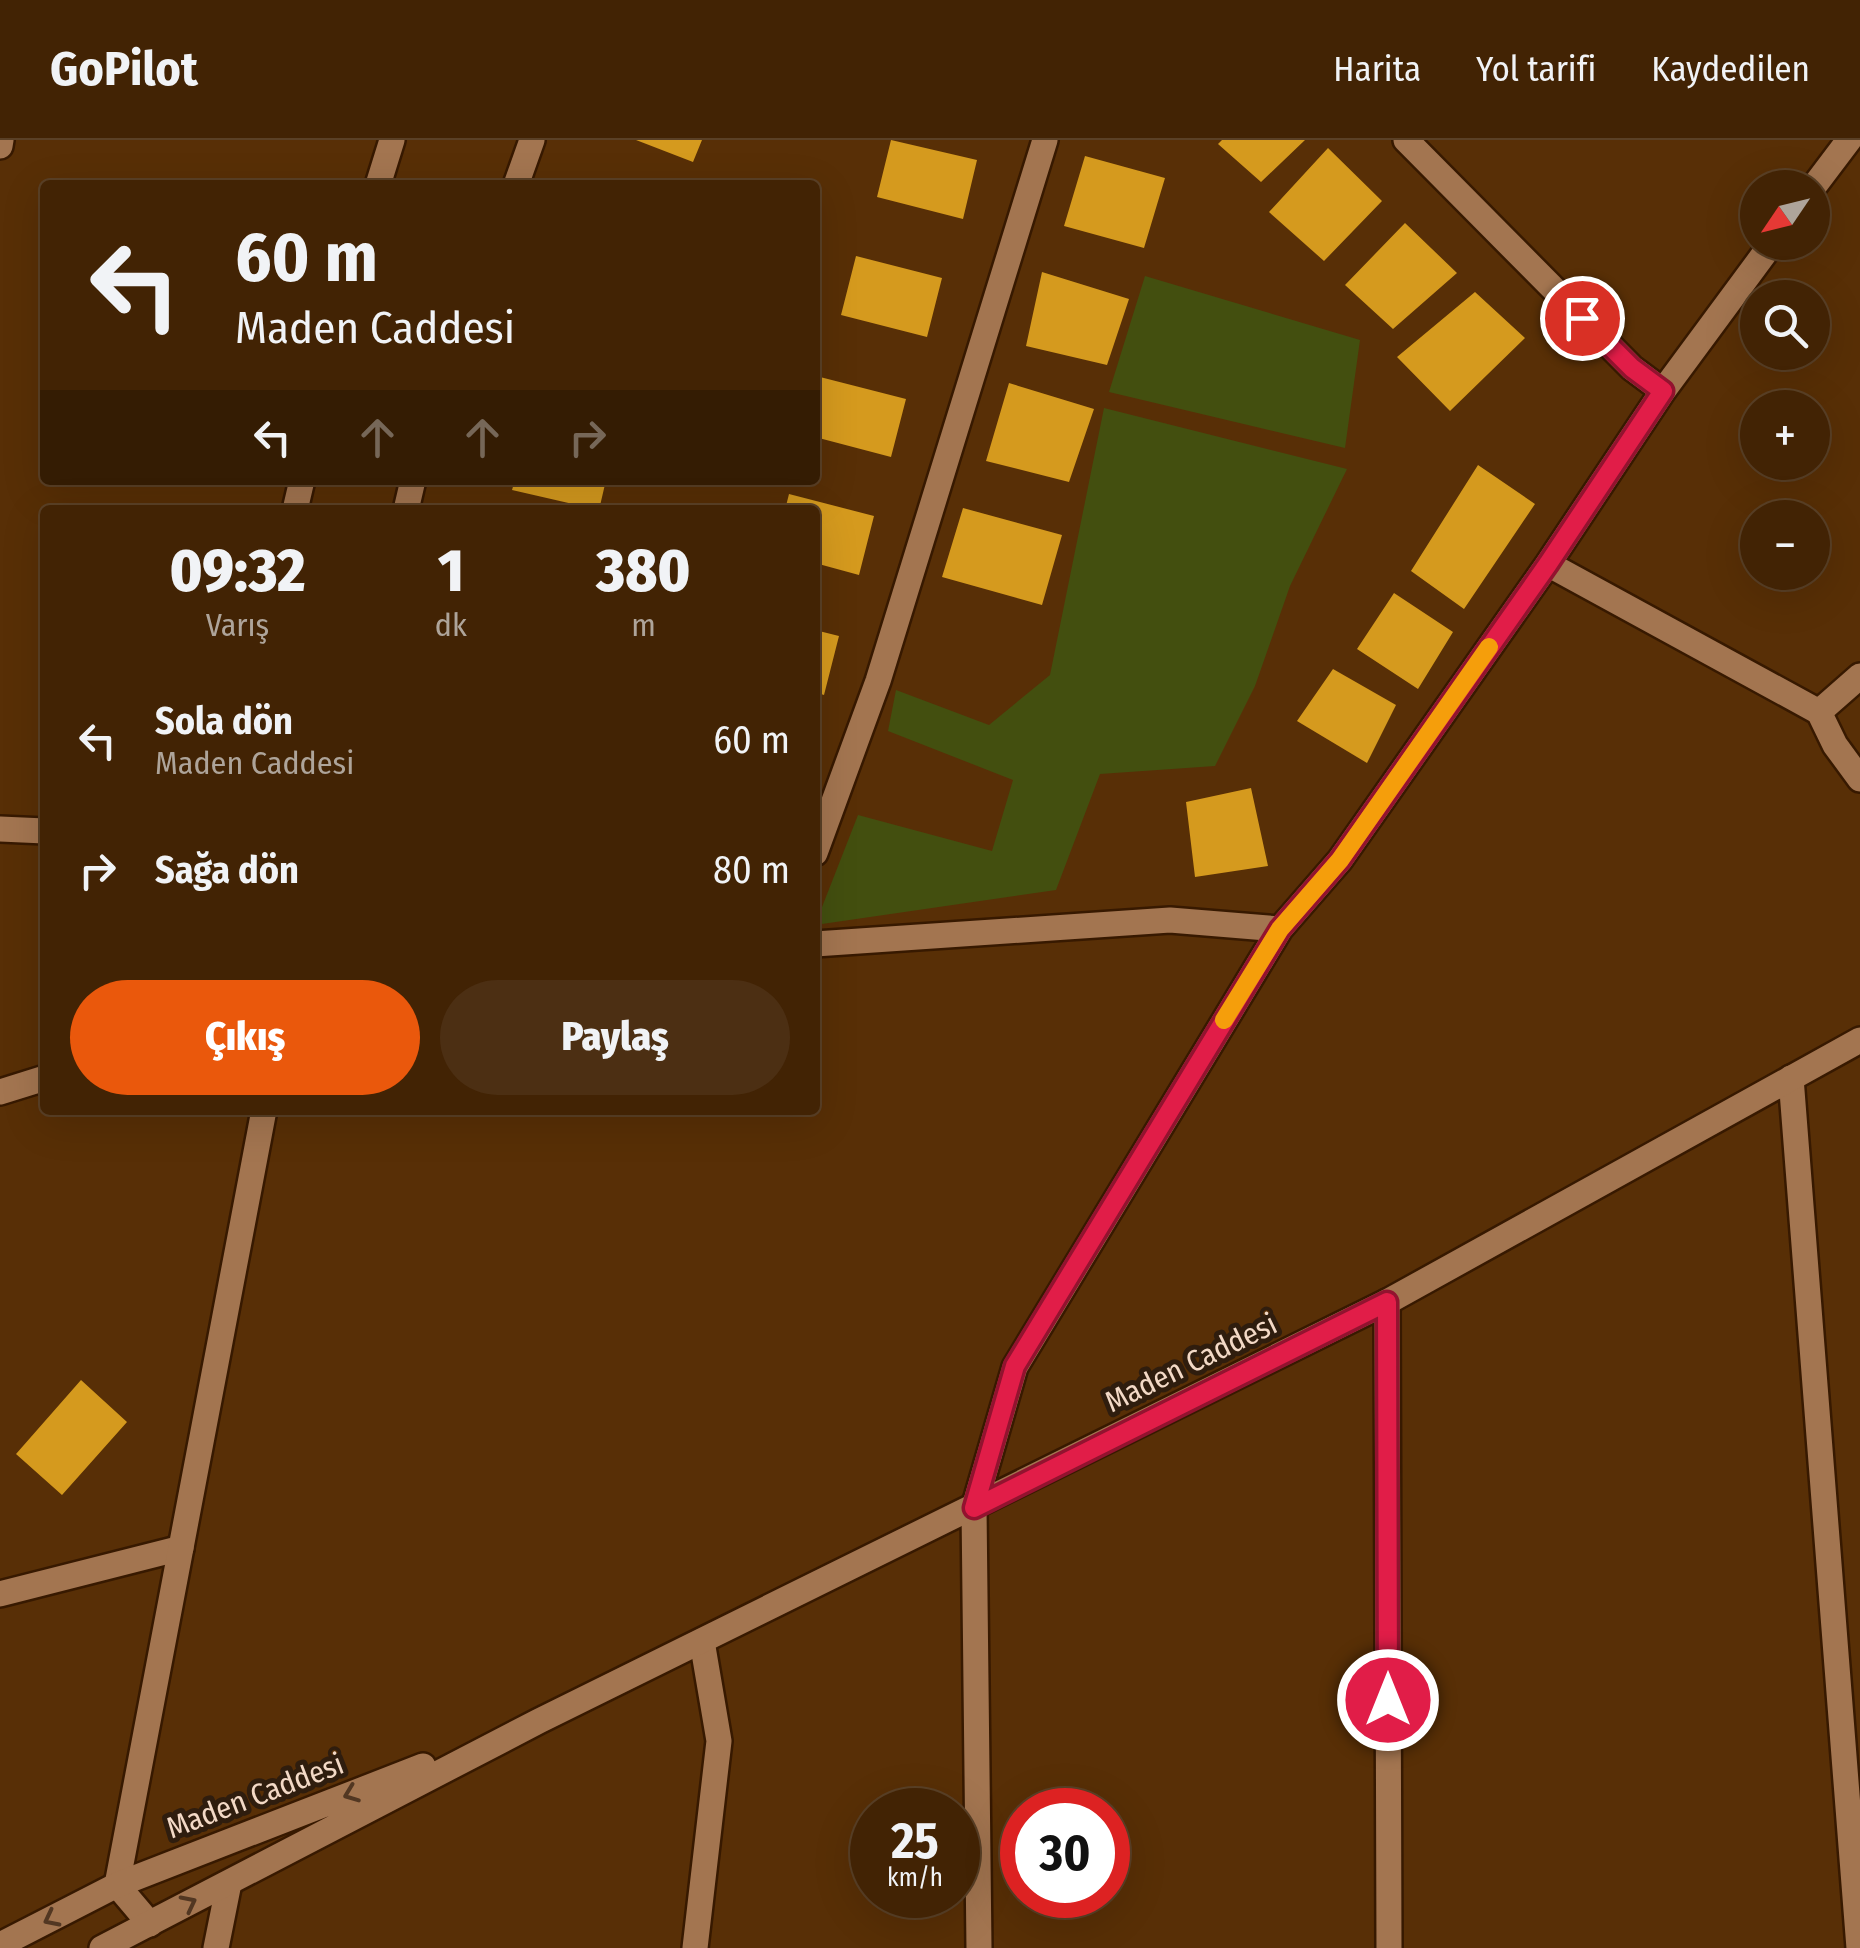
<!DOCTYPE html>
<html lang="tr">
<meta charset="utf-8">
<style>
body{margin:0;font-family:"Fira Sans Condensed",sans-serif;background:#4c2f13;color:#f1f3f6;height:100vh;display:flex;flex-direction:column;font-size:38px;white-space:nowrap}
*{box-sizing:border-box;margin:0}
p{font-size:32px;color:#aea49a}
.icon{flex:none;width:55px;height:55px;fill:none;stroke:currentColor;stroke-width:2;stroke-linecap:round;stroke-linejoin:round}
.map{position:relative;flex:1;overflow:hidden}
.details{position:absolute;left:40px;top:365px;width:780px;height:610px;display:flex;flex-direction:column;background:#422304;border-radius:10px;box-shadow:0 10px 40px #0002,0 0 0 2px #5a4026}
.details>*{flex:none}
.banner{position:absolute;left:40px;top:40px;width:780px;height:305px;border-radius:10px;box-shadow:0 10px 40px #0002,0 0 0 2px #5a4026;background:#422304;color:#f1f3f6;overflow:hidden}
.needle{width:65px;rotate:235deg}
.buttons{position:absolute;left:1740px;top:30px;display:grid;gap:20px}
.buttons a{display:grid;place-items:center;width:90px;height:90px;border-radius:50%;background:#422304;box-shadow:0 10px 40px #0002,0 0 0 2px #5a4026;font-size:50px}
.speed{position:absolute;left:850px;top:1648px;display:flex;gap:20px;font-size:50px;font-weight:700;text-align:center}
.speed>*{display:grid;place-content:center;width:130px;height:130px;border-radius:50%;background:#422304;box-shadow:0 10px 40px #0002,0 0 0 2px #5a4026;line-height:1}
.speed small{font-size:25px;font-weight:400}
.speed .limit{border:15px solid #d22;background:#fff;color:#111}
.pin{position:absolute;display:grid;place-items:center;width:85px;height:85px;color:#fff;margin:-42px;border:5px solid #fff;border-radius:50%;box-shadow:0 2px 10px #0007}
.me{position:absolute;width:110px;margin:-55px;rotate:0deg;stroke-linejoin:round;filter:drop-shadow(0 0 8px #0008)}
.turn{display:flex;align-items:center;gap:35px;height:210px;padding:0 30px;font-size:45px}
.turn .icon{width:130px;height:130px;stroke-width:2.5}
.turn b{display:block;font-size:70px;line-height:85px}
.lanes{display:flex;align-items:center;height:95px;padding:0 30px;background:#0003;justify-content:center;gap:50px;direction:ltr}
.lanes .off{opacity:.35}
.eta{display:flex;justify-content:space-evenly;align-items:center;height:170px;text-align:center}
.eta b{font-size:60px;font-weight:800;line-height:70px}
.primary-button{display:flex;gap:20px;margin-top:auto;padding:20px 30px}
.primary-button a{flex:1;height:115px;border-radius:60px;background:#ea580c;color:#fff;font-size:40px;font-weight:800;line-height:115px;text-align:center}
.primary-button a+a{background:#4c2f13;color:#f1f3f6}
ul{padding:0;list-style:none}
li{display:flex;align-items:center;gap:30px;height:130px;padding:0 30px}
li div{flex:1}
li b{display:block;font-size:38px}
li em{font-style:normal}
header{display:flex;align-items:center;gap:60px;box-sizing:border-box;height:140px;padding:0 50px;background:#422304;border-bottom:2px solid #5a4026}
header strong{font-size:48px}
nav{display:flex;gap:55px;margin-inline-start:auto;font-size:35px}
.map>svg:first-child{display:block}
.green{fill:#434f0f}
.building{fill:#d59a1e}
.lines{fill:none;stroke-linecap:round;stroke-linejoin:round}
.minor-casing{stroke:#371900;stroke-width:30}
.tertiary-casing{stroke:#371900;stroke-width:30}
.secondary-casing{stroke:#371900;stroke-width:30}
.minor{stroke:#a37550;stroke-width:25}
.tertiary{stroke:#a37550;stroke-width:25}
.secondary{stroke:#a37550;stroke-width:25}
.oneway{stroke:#523722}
.route-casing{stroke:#92132f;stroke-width:25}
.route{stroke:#e11d48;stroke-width:18}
.slow{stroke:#f59e0b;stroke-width:18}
.labels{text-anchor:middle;stroke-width:10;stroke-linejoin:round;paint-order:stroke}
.street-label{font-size:30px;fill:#f3d9c6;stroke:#2f1d0e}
</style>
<header>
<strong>GoPilot</strong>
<nav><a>Harita</a><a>Yol tarifi</a><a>Kaydedilen</a></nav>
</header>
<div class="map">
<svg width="1860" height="1808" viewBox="0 0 1860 1808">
<rect width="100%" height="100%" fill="#582f06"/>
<path class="green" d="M1145 136 1360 200 1345 308 1109 252Z
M1104 268 1347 329 1290 446 1255 546 1215 626 1100 634 1056 750 815 785 858 675 992 711 1013 640 888 591 896 550 989 585 1050 535Z"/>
<path class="building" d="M636 0H702L693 22Z
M891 0 977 20 963 79 877 57Z
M1222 0H1305L1261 42 1218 4Z
M1328 8 1382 61 1324 121 1269 72Z
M1085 16 1165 38 1144 108 1064 86Z
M1405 83 1457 133 1393 189 1345 145Z
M856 116 942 138 927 197 841 175Z
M1042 132 1129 159 1107 225 1026 206Z
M1475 152 1525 198 1450 271 1397 217Z
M820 237 906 259 891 317 815 297V258Z
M1009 243 1094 269 1069 342 986 321Z
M1478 325 1535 364 1464 469 1411 431Z
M515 340H606L599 370 512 350Z
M789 354 874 376 859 435 815 423V370H785Z
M963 368 1062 395 1042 465 942 437Z
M1394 453 1453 492 1418 549 1357 509Z
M815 490 839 496 824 555 815 552Z
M1333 529 1396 565 1367 623 1297 581Z
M1251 648 1268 726 1195 737 1186 662Z
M81 1240 127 1282 62 1355 16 1314Z"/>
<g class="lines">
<defs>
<path id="minor" d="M1406 0 1632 228 1663 251
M0 6 1 0
M378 45 392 0
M1812 49 1849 0
M295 370 302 340
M1548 424 1819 572 1835 605 1860 639
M1819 572 1860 536
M0 689 45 691
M815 713 878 541 1045 0
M815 804 1170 780 1280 789
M1791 938 1859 1808
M0 952 45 938
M1387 1162 1389 1808
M0 1454 181 1408
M216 1808 229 1743
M695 1808 719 1601 702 1501
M979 1808 974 1368 1015 1227 1280 789 1340 720 1548 424 1663 251 1773 102"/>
<path id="tertiary" d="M516 45 532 0
M406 370 413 340
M150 1784 117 1745 264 970"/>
<path id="secondary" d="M0 1805 117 1745 423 1626
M102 1808 539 1581 1387 1162 1860 900"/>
</defs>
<use href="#minor" class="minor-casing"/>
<use href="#tertiary" class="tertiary-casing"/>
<use href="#secondary" class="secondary-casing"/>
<use href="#minor" class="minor"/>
<use href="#tertiary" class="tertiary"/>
<use href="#secondary" class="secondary"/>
</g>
<defs><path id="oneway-chevron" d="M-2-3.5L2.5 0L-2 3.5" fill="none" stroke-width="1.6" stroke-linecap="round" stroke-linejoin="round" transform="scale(2.5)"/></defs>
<g class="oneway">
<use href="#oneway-chevron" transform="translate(351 1654) rotate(159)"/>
<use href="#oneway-chevron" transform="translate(189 1763) rotate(-27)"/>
<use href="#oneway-chevron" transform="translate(51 1779) rotate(153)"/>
</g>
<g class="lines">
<defs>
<path id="route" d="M1388 1560 1387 1162 974 1368 1015 1226 1280 789 1340 720 1548 424 1663 251 1632 228 1582 178"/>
</defs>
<use href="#route" class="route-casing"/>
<use href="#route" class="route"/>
<path class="slow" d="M1224 880 1280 789 1340 720 1489 507"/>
</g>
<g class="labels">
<g class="street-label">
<text transform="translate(1191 1223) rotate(-26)" y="10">Maden Caddesi</text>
<text transform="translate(255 1656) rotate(-21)" y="10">Maden Caddesi</text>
</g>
</g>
</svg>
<div class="buttons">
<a><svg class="needle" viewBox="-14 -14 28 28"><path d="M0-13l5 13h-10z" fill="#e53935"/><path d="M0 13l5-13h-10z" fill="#aea49a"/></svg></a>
<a><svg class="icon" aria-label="search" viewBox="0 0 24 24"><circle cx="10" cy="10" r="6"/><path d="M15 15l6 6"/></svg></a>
<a>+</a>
<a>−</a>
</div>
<div class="speed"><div>25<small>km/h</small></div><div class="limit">30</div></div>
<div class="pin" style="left:1582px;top:178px;background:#d93025"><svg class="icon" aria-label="arrive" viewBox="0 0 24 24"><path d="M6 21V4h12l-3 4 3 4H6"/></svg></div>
<svg class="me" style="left:1388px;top:1560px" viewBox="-20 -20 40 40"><circle r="17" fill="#e11d48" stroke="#fff" stroke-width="3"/><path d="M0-11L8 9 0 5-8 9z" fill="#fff"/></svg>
<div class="banner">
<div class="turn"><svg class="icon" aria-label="left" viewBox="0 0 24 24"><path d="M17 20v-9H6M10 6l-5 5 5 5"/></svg><div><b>60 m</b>Maden Caddesi</div></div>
<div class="lanes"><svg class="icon" aria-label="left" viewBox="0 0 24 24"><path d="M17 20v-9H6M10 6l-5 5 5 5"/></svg><svg class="icon off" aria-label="ahead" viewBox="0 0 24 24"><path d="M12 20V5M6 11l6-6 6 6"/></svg><svg class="icon off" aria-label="ahead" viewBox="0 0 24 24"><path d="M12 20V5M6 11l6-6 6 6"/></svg><svg class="icon off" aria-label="right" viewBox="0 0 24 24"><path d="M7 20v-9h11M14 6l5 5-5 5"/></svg></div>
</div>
<section class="details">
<div class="eta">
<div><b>09:32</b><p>Varış</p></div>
<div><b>1</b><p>dk</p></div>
<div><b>380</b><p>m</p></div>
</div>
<ul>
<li><svg class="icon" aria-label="left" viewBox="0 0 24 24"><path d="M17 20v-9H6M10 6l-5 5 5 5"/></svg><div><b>Sola dön</b><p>Maden Caddesi</p></div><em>60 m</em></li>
<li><svg class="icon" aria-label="right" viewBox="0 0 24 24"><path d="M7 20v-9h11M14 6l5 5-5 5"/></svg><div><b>Sağa dön</b></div><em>80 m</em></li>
</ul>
<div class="primary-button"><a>Çıkış</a><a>Paylaş</a></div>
</section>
</div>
